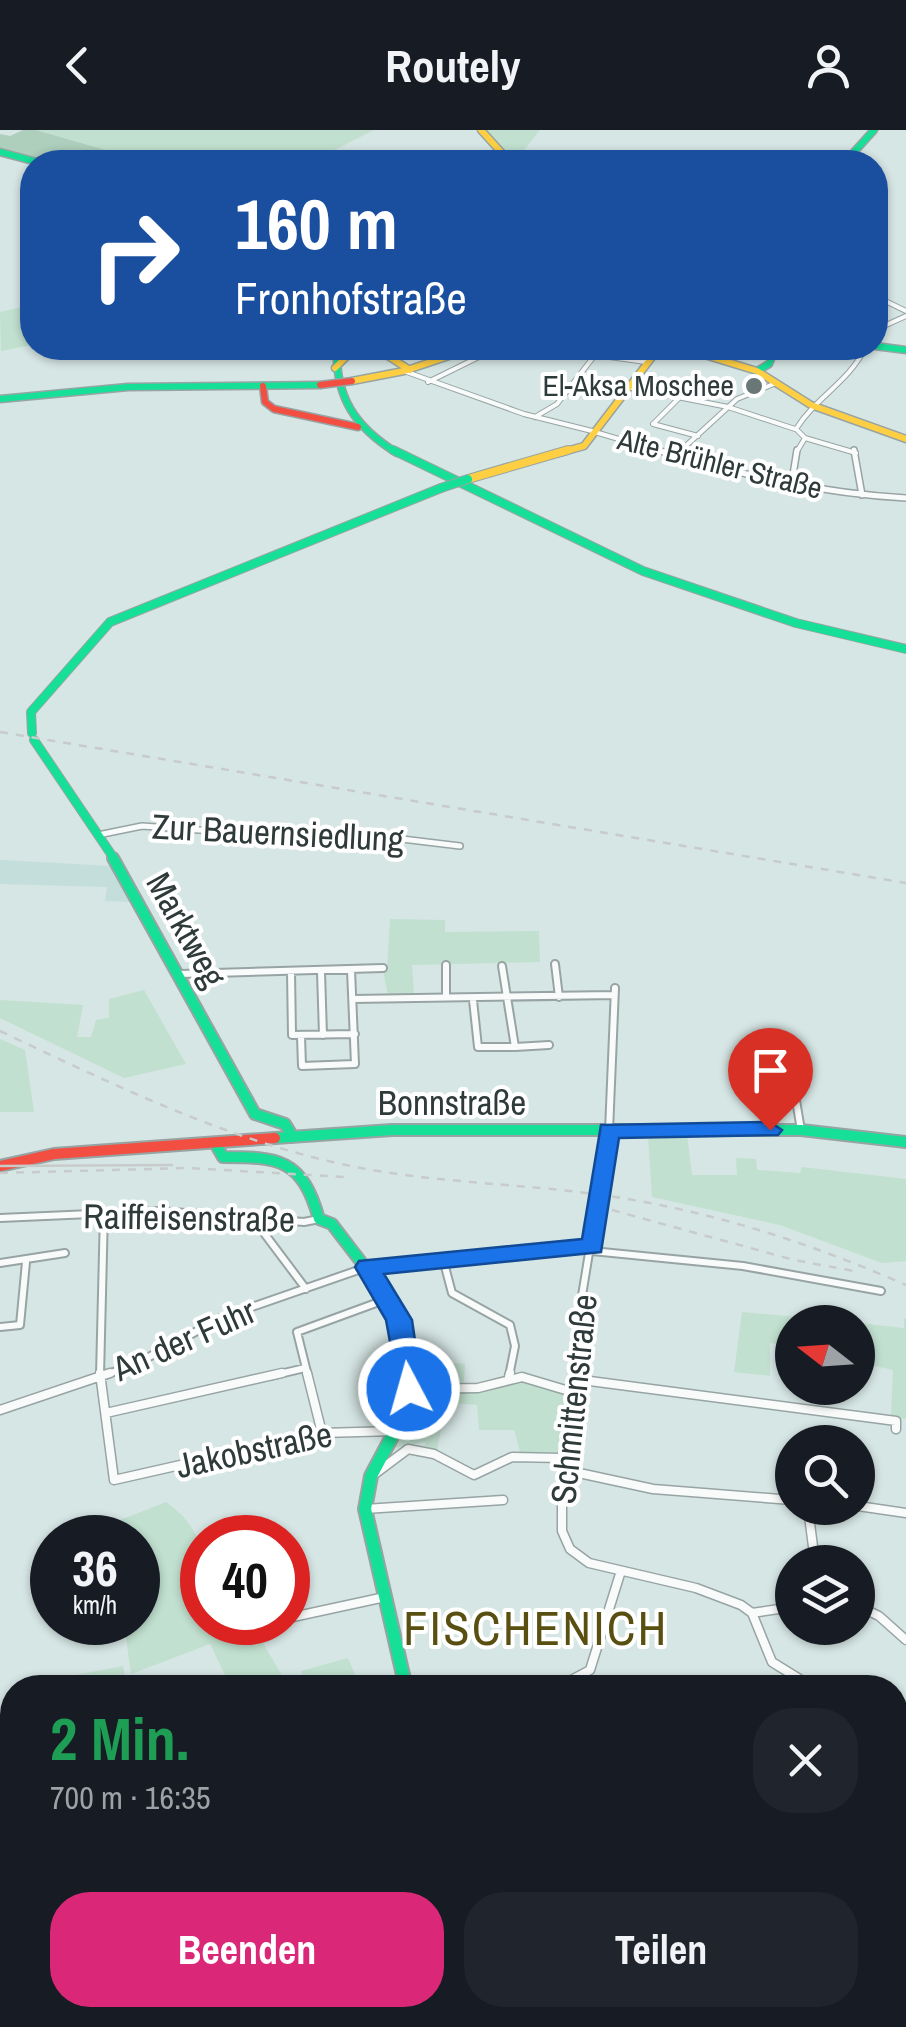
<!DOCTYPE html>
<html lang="de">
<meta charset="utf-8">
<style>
body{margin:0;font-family:"Archivo Narrow",sans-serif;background:#20242c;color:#f1f3f6;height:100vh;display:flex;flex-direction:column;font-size:38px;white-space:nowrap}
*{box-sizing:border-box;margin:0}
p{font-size:32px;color:#9ea1a6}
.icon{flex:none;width:55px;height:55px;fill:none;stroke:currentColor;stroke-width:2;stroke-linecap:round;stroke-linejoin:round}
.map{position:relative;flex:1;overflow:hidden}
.panel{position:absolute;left:0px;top:1545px;width:908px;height:352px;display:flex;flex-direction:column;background:#171b24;border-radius:40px 40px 0 0;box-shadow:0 2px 8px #0004}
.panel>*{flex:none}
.hud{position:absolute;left:20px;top:20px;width:868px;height:210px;border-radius:40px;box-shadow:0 2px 8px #0004;background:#1a4fa0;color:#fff;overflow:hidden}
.needle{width:65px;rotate:287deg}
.controls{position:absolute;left:775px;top:1175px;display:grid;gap:20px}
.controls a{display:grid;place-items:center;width:100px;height:100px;border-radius:50%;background:#171b24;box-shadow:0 2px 8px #0004;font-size:50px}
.speed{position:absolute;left:30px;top:1385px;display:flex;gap:20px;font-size:50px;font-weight:700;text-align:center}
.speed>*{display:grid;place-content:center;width:130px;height:130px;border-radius:50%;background:#171b24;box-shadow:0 2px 8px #0004;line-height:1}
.speed small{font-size:25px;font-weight:400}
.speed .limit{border:15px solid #d22;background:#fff;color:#111}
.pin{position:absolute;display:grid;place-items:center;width:85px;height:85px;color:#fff;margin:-102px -42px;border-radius:50% 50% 50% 0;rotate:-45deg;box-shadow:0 0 10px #0007}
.pin .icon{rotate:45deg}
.me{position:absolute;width:110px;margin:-55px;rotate:354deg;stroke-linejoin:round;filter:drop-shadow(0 0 8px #0008)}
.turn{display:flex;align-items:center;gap:35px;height:210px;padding:0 50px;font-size:45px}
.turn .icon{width:130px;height:130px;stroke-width:2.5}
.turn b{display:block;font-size:70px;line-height:85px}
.round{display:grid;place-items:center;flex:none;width:105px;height:105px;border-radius:40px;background:#20242c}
.headline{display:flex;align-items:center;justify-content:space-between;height:170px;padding:0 50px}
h1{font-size:60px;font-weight:700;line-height:75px;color:#1e9e55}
.primary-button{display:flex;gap:20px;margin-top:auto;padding:20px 50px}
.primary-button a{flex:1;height:115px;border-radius:40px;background:#db2777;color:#fff;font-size:40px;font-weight:700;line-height:115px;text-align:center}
.primary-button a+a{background:#20242c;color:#f1f3f6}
header{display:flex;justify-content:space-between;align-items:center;height:130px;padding:0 50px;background:#171b24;font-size:45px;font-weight:700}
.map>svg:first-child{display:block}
.built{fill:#c3dedb}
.green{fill:#c1e0cf}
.forest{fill:#aecfbc}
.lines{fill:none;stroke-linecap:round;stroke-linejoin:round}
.street-far3-casing{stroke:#97a4a3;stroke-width:6}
.street-far2-casing{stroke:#97a4a3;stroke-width:8}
.street-far1-casing{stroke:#97a4a3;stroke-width:10}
.street-casing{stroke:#97a4a3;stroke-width:11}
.fast-far3-casing{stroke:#97a4a3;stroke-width:9}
.fast-far2-casing{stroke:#97a4a3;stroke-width:10}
.fast-far1-casing{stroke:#97a4a3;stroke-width:14}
.fast-casing{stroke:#97a4a3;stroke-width:16}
.slow-far1-casing{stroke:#97a4a3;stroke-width:9}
.slow-casing{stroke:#97a4a3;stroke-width:10}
.jam-far1-casing{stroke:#97a4a3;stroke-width:9}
.jam-casing{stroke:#97a4a3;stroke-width:14}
.street-far3{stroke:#f9fbfb;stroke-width:4}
.street-far2{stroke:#f9fbfb;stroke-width:5}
.street-far1{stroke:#f9fbfb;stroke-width:6}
.street{stroke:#f9fbfb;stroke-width:8}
.fast-far3{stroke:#16e098;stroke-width:6}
.fast-far2{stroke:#16e098;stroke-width:8}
.fast-far1{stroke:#16e098;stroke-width:10}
.fast{stroke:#16e098;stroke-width:12}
.slow-far1{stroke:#ffcf43;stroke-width:6}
.slow{stroke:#ffcf43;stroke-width:8}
.jam-far1{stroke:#f24e42;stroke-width:6}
.jam{stroke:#f24e42;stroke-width:10}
.tram{stroke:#c7ccca;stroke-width:2.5}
.rail{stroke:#c7ccca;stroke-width:2.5;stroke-dasharray:8 8;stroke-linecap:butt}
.fast-bridge-casing{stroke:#97a4a3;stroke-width:10;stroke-linecap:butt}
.jam-bridge-casing{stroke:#97a4a3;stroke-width:9;stroke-linecap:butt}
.fast-bridge{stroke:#16e098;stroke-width:8}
.jam-bridge{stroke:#f24e42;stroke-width:6}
.route{fill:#1a73e8;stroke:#114b97;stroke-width:2.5}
.poi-dot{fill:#697776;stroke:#fff;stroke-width:4}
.labels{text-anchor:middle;stroke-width:8;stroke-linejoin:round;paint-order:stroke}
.far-poi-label{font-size:30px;fill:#2f3b3a;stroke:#fff;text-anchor:end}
.far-street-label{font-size:30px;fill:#2f3b3a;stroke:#fff}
.street-label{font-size:35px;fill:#2f3b3a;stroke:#fff}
.near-quarter-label{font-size:48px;letter-spacing:2.5px;fill:#594f10;stroke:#fff}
</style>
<header><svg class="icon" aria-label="back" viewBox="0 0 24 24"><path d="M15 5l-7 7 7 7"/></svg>Routely<svg class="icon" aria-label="person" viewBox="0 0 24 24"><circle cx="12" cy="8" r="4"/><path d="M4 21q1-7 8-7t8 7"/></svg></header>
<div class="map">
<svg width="906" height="1897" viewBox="0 0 906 1897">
<rect width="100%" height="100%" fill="#d6e6e4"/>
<path class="built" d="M0 730 112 736 132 772 105 771 107 757 0 754Z"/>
<path class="green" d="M36 0H374L311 32H147Z
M482 0H540L515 32 498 20Z
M32 175V215L1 221 0 182Z
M390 789 445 790V802L539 801 540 832 412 835 414 865 388 866 383 840 387 839Z
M144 860 186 934 124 948 0 888V870L83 875 77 907H91L96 890 109 888V869Z
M0 909 25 920 34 982H0Z
M648 1005H687L692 1045H737L736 1028 756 1029 757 1040 800 1043 802 1037 906 1049V1131L882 1133 780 1095 652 1067Z
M742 1182 853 1192H792V1217L770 1213V1246L734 1242Z
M904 1188 906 1189V1289L891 1287 893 1240 858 1232V1193L904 1198Z
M421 1230 465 1234 464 1252 424 1254Z
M518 1249 575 1268 558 1322H520L514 1300H479L477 1275 437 1272 432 1299 441 1300 437 1322 426 1318 425 1312 395 1318 414 1267 422 1262 474 1261Z
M166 1372C214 1406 202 1440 202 1492L251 1493 289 1557H231L210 1514 131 1544 124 1493 138 1492V1408L112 1407 110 1394Z
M348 1528 360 1557H306L301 1541Z
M123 1536 127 1557H36L34 1553Z"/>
<path class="forest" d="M23 0H36L147 32H46L0 19V4L10 6Z"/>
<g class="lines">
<defs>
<path id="street-far3" d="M875 166 906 181
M875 200 906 186
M545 218 646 232
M404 241 524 284 596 302
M428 252 497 218
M627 257 728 277 795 299
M680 267 653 294 698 306
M535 287 557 274 595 225
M595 302 666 323
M678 323 737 269 776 253
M796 323 805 308
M856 323 805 308 796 299C816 267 849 252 865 218"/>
<path id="street-far2" d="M657 320C741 345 819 363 906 368
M854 320 862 365
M677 324 681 320
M791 357 797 320
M98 705 142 696 270 705 344 702 460 716"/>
<path id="street-far1" d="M555 834 559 867
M446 835V866
M291 842 292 905 355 904
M321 842 323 905
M180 844 383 838
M353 869 614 865
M473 870 478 917H515L502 836
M301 906 302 936 355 934 351 840
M786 911 801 1000
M515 917 549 915
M252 1087 306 1159
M0 1088 159 1081 304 1092 319 1089
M592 1121 743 1136 881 1161
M443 1129 452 1163 510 1195 515 1216 509 1246
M0 1133 65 1123
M0 1197 20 1195 26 1132
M100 1246 104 1082
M102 1246 134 1235 223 1187 367 1137 593 1116
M271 1246 305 1238
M308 1246 297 1202 387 1169
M582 1246 578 1190 609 1001 615 858"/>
<path id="street" d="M100 1243 114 1350 322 1303 394 1301
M307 1243 322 1303
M582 1243 562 1328V1401L570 1419 589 1433 696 1458 741 1475 752 1483 772 1532 814 1558
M509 1247 510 1243
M582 1250 896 1291V1299
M410 1259 478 1258 522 1247 579 1264
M0 1280 110 1243
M106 1283 282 1243
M565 1340 653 1359 792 1370
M376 1343 408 1319 434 1324 474 1345 512 1327 562 1328
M858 1376 906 1383
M808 1378 815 1432
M365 1379 503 1370
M858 1476 879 1486 906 1510
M752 1483 792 1477
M288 1488 385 1467
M521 1558 560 1556 590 1540 620 1444
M895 1591 906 1586
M895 1637 906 1651
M364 1885 368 1897
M48 1897 78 1885"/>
<path id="fast-far3" d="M0 22 37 32
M845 32 874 0
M875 216 906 220
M337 218C335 267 355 297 397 323
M757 241 769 234 774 221
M0 269 128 257 320 255"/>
<path id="fast-far2" d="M393 320 643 441 796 493 906 519
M32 603 31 582 110 492 441 358
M34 610 115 730"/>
<path id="fast-far1" d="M113 728 255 984 285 994 293 1007
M275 1008 392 1000H801L906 1012
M215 1013 223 1027C278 1027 302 1028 319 1089L332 1094C374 1150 400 1173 408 1246"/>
<path id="fast" d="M406 1558 365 1379 371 1346 395 1301 409 1259 407 1243
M693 1885 699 1897"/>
<path id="slow-far1" d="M481 0 510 32
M682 218 757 241 811 275 906 309
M762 218H834
M380 221 410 240
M335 238 349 224 384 223
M352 251 404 241 473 218
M559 323 584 316 659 218"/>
<path id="slow" d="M468 349 568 320"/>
<path id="jam-far1" d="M263 256 265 272 274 279 358 297"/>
<path id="jam" d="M0 1036 54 1024 275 1008"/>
</defs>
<use href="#street-far3" class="street-far3-casing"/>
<use href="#street-far2" class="street-far2-casing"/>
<use href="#street-far1" class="street-far1-casing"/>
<use href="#street" class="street-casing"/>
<use href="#fast-far3" class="fast-far3-casing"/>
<use href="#fast-far2" class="fast-far2-casing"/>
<use href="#fast-far1" class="fast-far1-casing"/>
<use href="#fast" class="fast-casing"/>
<use href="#slow-far1" class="slow-far1-casing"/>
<use href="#slow" class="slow-casing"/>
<use href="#jam-far1" class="jam-far1-casing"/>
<use href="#jam" class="jam-casing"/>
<use href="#street-far3" class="street-far3"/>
<use href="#street-far2" class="street-far2"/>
<use href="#street-far1" class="street-far1"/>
<use href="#street" class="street"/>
<use href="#fast-far3" class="fast-far3"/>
<use href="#fast-far2" class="fast-far2"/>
<use href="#fast-far1" class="fast-far1"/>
<use href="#fast" class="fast"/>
<use href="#slow-far1" class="slow-far1"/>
<use href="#slow" class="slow"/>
<use href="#jam-far1" class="jam-far1"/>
<use href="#jam" class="jam"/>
<path class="tram" d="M0 1036 172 1035"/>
<path class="rail" d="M0 602 906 753
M0 901C112 954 224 1009 346 1035 430 1053 517 1053 602 1065 708 1080 808 1112 906 1155
M0 1043 188 1038 345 1047
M612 1080 794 1130 854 1141"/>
<defs>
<path id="fast-bridge" d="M441 358 468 349"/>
<path id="jam-bridge" d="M320 255 352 251"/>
</defs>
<use href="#fast-bridge" class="fast-bridge-casing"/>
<use href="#jam-bridge" class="jam-bridge-casing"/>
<use href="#fast-bridge" class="fast-bridge"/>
<use href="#jam-bridge" class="jam-bridge"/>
</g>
<path class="route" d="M770 992 782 1000 778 1005 619 1008 601 1122 384 1144 412 1190 422 1259 418 1266H400L386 1190 355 1137 359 1131 582 1109 601 995Z"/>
<circle class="poi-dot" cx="754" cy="256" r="10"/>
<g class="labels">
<g class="far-poi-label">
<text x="734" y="266">El-Aksa Moschee</text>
</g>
<g class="far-street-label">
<text transform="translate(720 334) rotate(14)" y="10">Alte Brühler Straße</text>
</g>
<g class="street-label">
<text transform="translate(278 703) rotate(3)" y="12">Zur Bauernsiedlung</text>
<text transform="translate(186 800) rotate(61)" y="12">Marktweg</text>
<text x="452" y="985">Bonnstraße</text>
<text transform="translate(189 1088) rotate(1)" y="12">Raiffeisenstraße</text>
<text transform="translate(184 1210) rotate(-24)" y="12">An der Fuhr</text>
<text transform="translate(574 1269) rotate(-84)" y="12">Schmittenstraße</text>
<text transform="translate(254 1320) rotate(-12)" y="12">Jakobstraße</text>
</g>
<g class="near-quarter-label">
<text x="536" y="1515">FISCHENICH</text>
</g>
</g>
</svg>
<div class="controls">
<a><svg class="needle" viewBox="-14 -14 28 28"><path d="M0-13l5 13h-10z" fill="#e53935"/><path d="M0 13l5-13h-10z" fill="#9ea1a6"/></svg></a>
<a><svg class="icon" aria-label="search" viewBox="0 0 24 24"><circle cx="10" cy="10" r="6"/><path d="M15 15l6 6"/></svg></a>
<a><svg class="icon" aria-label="layers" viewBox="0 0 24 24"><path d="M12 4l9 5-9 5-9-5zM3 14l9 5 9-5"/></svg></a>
</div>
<div class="speed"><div>36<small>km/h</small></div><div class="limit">40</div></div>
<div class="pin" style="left:770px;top:1000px;background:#d93025"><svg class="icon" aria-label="arrive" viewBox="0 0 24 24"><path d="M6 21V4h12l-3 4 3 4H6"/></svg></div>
<svg class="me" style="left:409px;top:1259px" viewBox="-20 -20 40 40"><circle r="17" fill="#1a73e8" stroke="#fff" stroke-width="3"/><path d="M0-11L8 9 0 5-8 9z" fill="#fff"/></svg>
<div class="hud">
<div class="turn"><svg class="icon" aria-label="right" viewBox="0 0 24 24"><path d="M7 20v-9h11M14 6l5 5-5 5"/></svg><div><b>160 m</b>Fronhofstraße</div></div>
</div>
<section class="panel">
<div class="headline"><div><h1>2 Min.</h1><p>700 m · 16:35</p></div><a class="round"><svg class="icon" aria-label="close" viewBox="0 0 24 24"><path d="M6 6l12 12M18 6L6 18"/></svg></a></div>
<div class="primary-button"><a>Beenden</a><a>Teilen</a></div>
</section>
</div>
